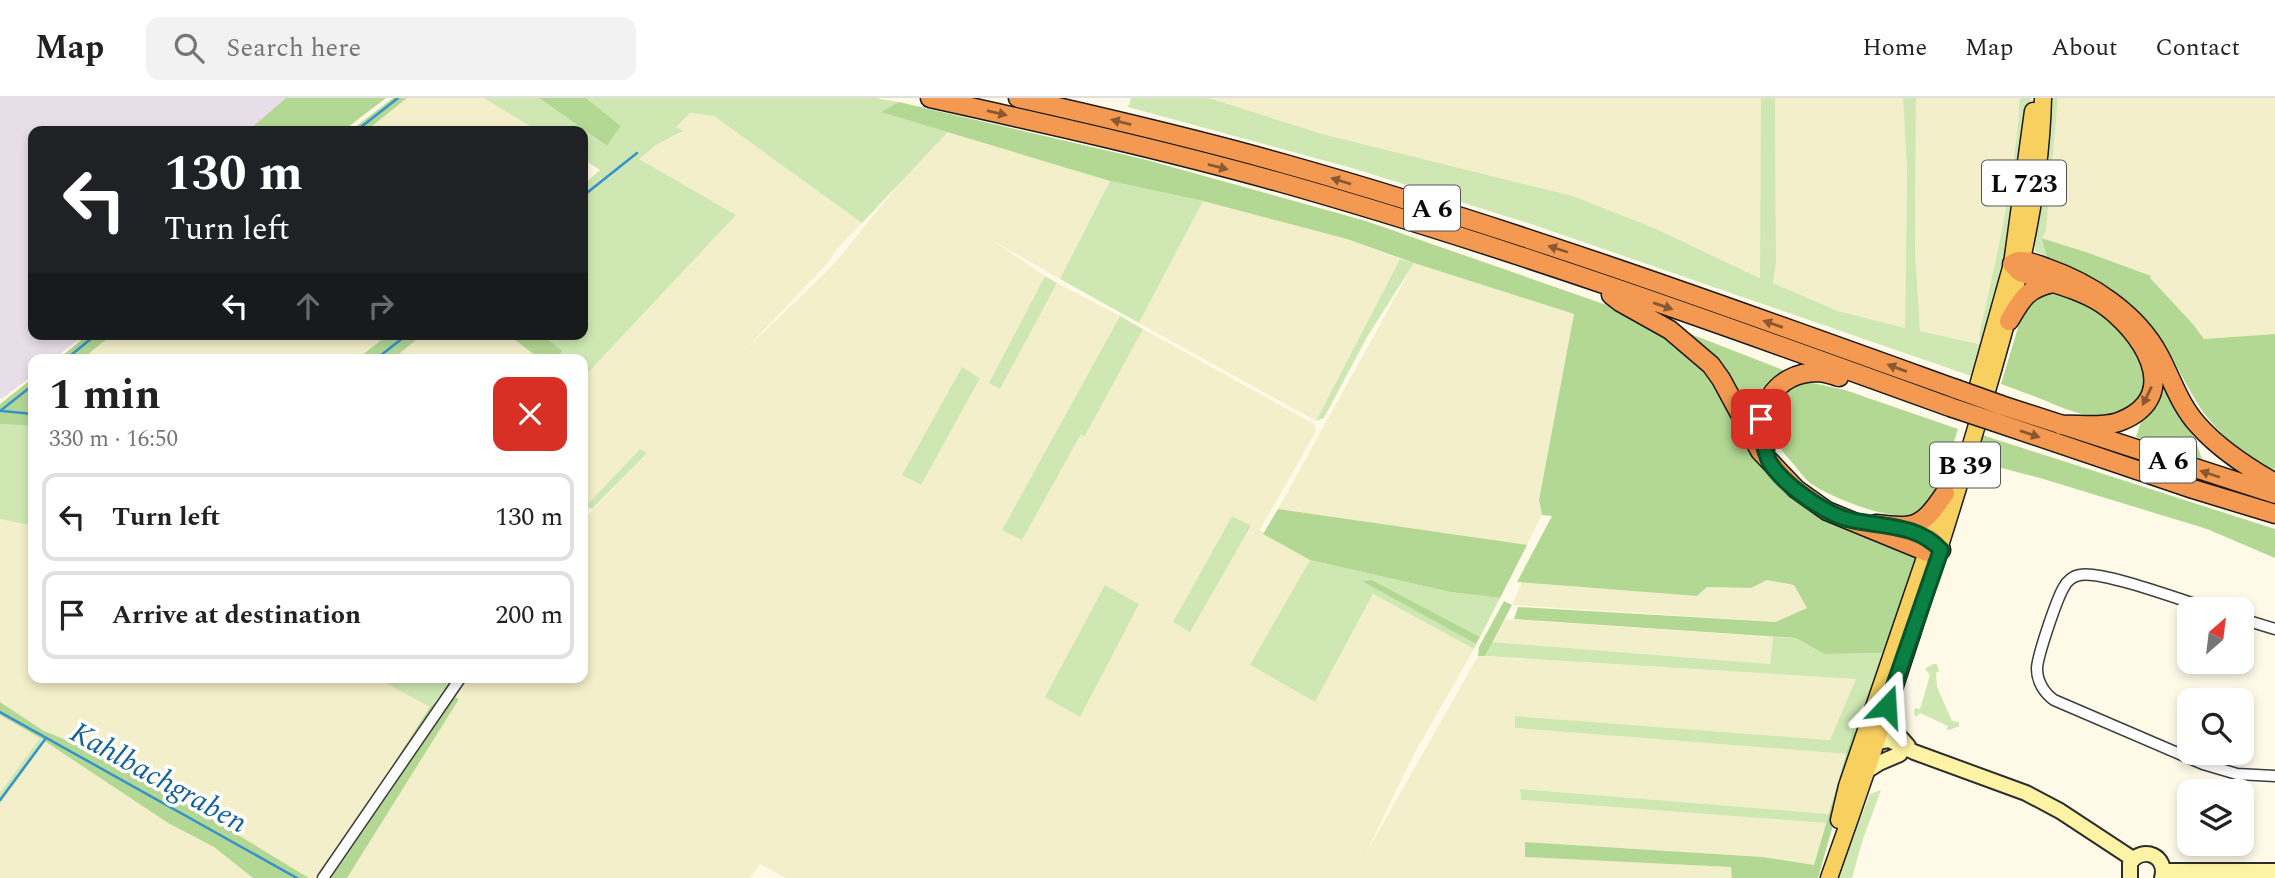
<!DOCTYPE html>
<meta charset="utf-8">
<style>
body{margin:0;font-family:Spectral,serif;background:#f2f2f2;color:#222;height:100vh;display:flex;flex-direction:column;font-size:26px;white-space:nowrap}
*{box-sizing:border-box;margin:0}
p{font-size:23px;color:#767676}
.icon{flex:none;width:38px;height:38px;fill:none;stroke:currentColor;stroke-width:2;stroke-linecap:round;stroke-linejoin:round}
.map{position:relative;flex:1;overflow:hidden}
.sheet{position:absolute;left:28px;top:256px;width:560px;height:329px;display:flex;flex-direction:column;background:#fff;border-radius:14px;box-shadow:0 4px 10px #0003}
.sheet>*{flex:none}
.top-card{position:absolute;left:28px;top:28px;width:560px;height:214px;border-radius:14px;box-shadow:0 4px 10px #0003;background:#202124;color:#fff;overflow:hidden}
.needle{width:46px;rotate:28deg}
.buttons{position:absolute;left:2177px;top:499px;display:grid;gap:14px}
.buttons a{display:grid;place-items:center;width:77px;height:77px;border-radius:14px;background:#fff;box-shadow:0 4px 10px #0003;font-size:35px}
.pin{position:absolute;display:grid;place-items:center;width:60px;height:60px;color:#fff;margin:-30px;border-radius:14px;box-shadow:0 4px 10px #0006}
.me{position:absolute;width:77px;margin:-38px;rotate:20deg;stroke-linejoin:round;filter:drop-shadow(0 0 5px #0008)}
.turn{display:flex;align-items:center;gap:24px;height:147px;padding:0 21px;font-size:32px}
.turn .icon{width:91px;height:91px;stroke-width:2.5}
.turn b{display:block;font-size:49px;line-height:60px}
.lanes{display:flex;align-items:center;height:66px;padding:0 21px;background:#0003;justify-content:center;gap:35px;direction:ltr}
.lanes .off{opacity:.35}
.round{display:grid;place-items:center;flex:none;width:74px;height:74px;border-radius:14px;background:#f2f2f2}
.overview{display:flex;align-items:center;justify-content:space-between;height:119px;padding:0 21px}
h1{font-size:42px;font-weight:700;line-height:52px}
ul{padding:0;list-style:none}
li{display:flex;align-items:center;gap:21px;height:88px;margin:0 14px 10px;padding:0 7px;border:4px solid #e0e0e0;border-radius:14px}
li div{flex:1}
li b{display:block;font-size:26px}
li em{font-style:normal}
header{display:flex;align-items:center;gap:42px;box-sizing:border-box;height:98px;padding:0 35px;background:#fff;border-bottom:2px solid #e0e0e0}
header strong{font-size:33px}
nav{display:flex;gap:38px;margin-inline-start:auto;font-size:24px}
.search{width:490px;height:63px;background:#f2f2f2;display:flex;align-items:center;gap:18px;box-sizing:border-box;padding:0 24px;border-radius:14px;color:#767676;font-size:26px}
.map>svg:first-child{display:block}
.industrial{fill:#e8deea}
.farmland{fill:#f3efca;fill-rule:evenodd}
.green{fill:#cfe8b3}
.forest{fill:#b3d893}
.lines{fill:none;stroke-linecap:round;stroke-linejoin:round}
.stream{stroke:#3692cb;stroke-width:2.5}
.street-casing{stroke:#3d3d3d;stroke-width:13}
.secondary-casing{stroke:#2c2c2c;stroke-width:18}
.primary-casing{stroke:#1b1b1b;stroke-width:19}
.highway-casing{stroke:#1b1b1b;stroke-width:21}
.street{stroke:#fff;stroke-width:10}
.secondary{stroke:#fef3a4;stroke-width:14}
.primary{stroke:#f7d060;stroke-width:16}
.highway{stroke:#f39952;stroke-width:18}
.highway-bridge-casing{stroke:#1b1b1b;stroke-width:21;stroke-linecap:butt}
.highway-bridge{stroke:#f39952;stroke-width:18}
.oneway{fill:#8a5932}
.route-casing{stroke:#07532c;stroke-width:18}
.route{stroke:#0b8043;stroke-width:12}
.labels{text-anchor:middle;stroke-width:7;stroke-linejoin:round;paint-order:stroke}
.shield{fill:#fff;stroke:#545454;stroke-width:2}
.shield-label{font-size:26px;font-weight:bold;fill:#0a0a0a}
.water-label{font-size:30px;font-style:italic;fill:#176399;stroke:#fff}
</style>
<header>
<strong>Map</strong>
<div class="search"><svg class="icon" aria-label="search" viewBox="0 0 24 24"><circle cx="10" cy="10" r="6"/><path d="M15 15l6 6"/></svg>Search here</div>
<nav><a>Home</a><a>Map</a><a>About</a><a>Contact</a></nav>
</header>
<div class="map">
<svg width="2275" height="780" viewBox="0 0 2275 780">
<rect width="100%" height="100%" fill="#fffae8"/>
<path class="industrial" d="M0 0H384L342 33H33V236H85L54 261H33V277L2 301 0 300Z"/>
<path class="farmland" d="M407 0H484L538 33H366Z
M1209 0H1761V180L1654 130 1573 98 1322 36Z
M1775 0H1903L1907 72 1905 230 1838 213 1773 185 1776 165Z
M1916 0H2020L2018 38 2003 135 1979 237 1984 247 1920 233 1915 152Z
M2058 0H2275V236L2204 241 2192 225 2149 180 2150 178 2086 154 2041 140 2046 133Z
M690 15 714 18 862 125 837 151 827 166 741 256 834 166 899 86 948 34 1110 83 1060 181 992 142 1045 178 989 285 1000 290 1057 185 1120 218 1002 432 1081 335 1086 337 1143 231 1314 326 1316 333 1260 432 1310 462 1251 568 1315 604 1373 496 1474 551 1413 658 1365 757 1478 558 1857 581 1830 642 1515 618 1516 630 1847 656 1829 716 1520 691 1521 702 1826 725 1814 767 1763 759 1525 744 1526 759 1732 769V780H785L760 766 750 780H347L459 601 446 594 452 586 441 579H583V422L647 355 640 351 586 408 583 406V280L736 117 638 61 656 47 682 34 675 29ZM962 270 980 279 920 387 902 377ZM1232 418 1251 429 1190 533 1173 524ZM1106 488 1139 506 1080 618Z
M1203 103 1347 141 1400 161 1316 323 1139 225Z
M1414 165 1574 216 1539 402 1542 417 1527 447 1278 411Z
M113 236H389L357 261H82Z
M423 236H507L540 261H393Z
M0 421 33 428V579H374L430 609 320 780H309L182 703 93 653 44 633 0 604Z
M1767 482 1794 487 1807 510 1777 524 1512 507 1522 484 1697 498 1707 489 1751 490Z
M1505 521 1773 539 1770 566 1492 544Z
M0 617 40 640 168 725 214 749 253 780H0V706L43 647 40 641 0 695Z"/>
<path class="green" d="M484 0H539L607 48 621 28 586 0H875L899 4 882 14 948 34 862 125 714 18 690 15 676 29 683 33 656 47 639 61 736 117 583 280V261H555L561 253 541 236H583V87L600 72 583 61V33H538Z
M1131 0H1209L1322 36 1573 98 1654 130 1760 180 1761 0H1775L1776 165 1773 185 1838 213 1905 230 1907 72 1903 0H1916L1915 152 1920 233 1983 247 1979 237C1997 159 2015 81 2020 0H2031L2019 96 1988 237 1974 279 1531 126 1352 70 1128 9Z
M2049 0H2058L2046 133 2041 141 2047 159 2035 153 2033 140Z
M1110 83 1203 103 1139 225 1060 181Z
M1400 161 1414 165 1367 239 1324 320 1316 323Z
M1045 178 1057 185 1000 291 989 285Z
M1120 218 1143 231 1085 338 1081 336 1022 442 1002 432Z
M962 269 980 280 921 387 902 377Z
M0 326 33 328V428L0 421Z
M640 351 647 355 592 411 586 408Z
M1232 418 1251 428 1190 534 1173 524Z
M1310 462 1450 494 1500 500 1480 539 1372 482 1363 483 1476 546 1474 551 1373 496 1315 604 1250 567Z
M1105 487 1139 506 1080 619 1045 599Z
M1773 539 1796 540 1824 556 1888 555 1859 636 1853 634 1847 656 1515 630V618L1830 642 1856 581 1485 558 1492 544 1770 566Z
M1933 566H1937L1939 573 1936 575 1937 589 1952 623 1959 624V628L1950 632 1946 631 1948 628 1920 615 1916 619 1914 615 1915 610 1920 611 1930 577 1925 571Z
M374 579H441L452 586 430 609Z
M40 640 43 647 0 706V695Z
M1520 691 1829 716 1826 725 1521 702Z
M1881 692 1863 741 1852 780H1837L1870 696Z"/>
<path class="forest" d="M286 0H386L343 33H248Z
M393 0H407L366 33H350Z
M539 0H586L621 28 607 48Z
M899 4 1143 61 1366 123 1621 212 1656 230 1711 278 1778 384 1914 457 1917 464 1888 555 1824 556 1796 540 1514 521 1518 509 1776 524 1807 510 1794 487 1767 482 1751 490 1707 489 1697 498 1517 484 1552 418 1542 417 1539 402 1574 216 1414 165 1347 141 1203 103 1110 83 881 14Z
M2041 140 2086 154 2151 178 2150 180 2192 225 2204 241 2275 236V372C2244 358 2213 332 2196 303 2182 280 2171 255 2156 233 2130 197 2086 177 2047 159Z
M2050 192C2078 200 2106 214 2126 236 2135 247 2141 263 2147 276 2133 329 2102 325 2058 308 2039 300 2020 293 2001 286L2022 216 2035 196Z
M1683 233 1783 272C1764 285 1751 300 1752 324 1733 280 1722 262 1683 233Z
M89 236H113L82 261H58Z
M389 236H423L393 261H357Z
M507 236H541L562 253 555 261H540Z
M2157 273 2187 319 2202 361 2136 339Z
M33 280V300L28 305 33 306V328L0 326V306Z
M1808 284 1845 292 1958 331C1950 355 1941 399 1921 413 1900 429 1830 399 1810 385 1805 381 1800 374 1796 369 1779 350 1764 334 1776 308 1784 289 1789 288 1808 284Z
M1982 337 2275 431V460L2207 431 2040 380 1971 362Z
M1278 411 1527 447 1500 500 1450 494 1310 462 1263 436Z
M1372 482 1480 539 1476 546 1362 483Z
M1504 503 1512 507 1485 558H1478L1479 549Z
M446 594 459 601 347 780H320L430 609Z
M0 604 44 633 93 653 182 703 309 780H253L214 749 168 725 40 640 0 617Z
M1853 633 1859 636 1818 780H1732L1731 769 1525 759V744L1763 759 1814 767Z"/>
<g class="lines">
<path class="stream" d="M356 33 398 0
M583 98 637 55
M66 261 97 236
M376 261 408 236
M0 313 33 287
M2 313 33 316
M0 614 297 780
M0 702 46 640"/>
<defs>
<path id="street" d="M2210 511C2184 503 2101 472 2080 477 2073 478 2067 483 2064 489 2057 500 2037 559 2037 571 2037 583 2044 595 2054 602L2203 666 2237 676 2275 678
M2242 521 2275 531
M323 780 461 579"/>
<path id="secondary" d="M1887 609 1892 630 1908 648
M1869 646 1889 642 1914 654 2026 695 2060 713 2133 761
M1865 674 1879 665 1900 656
M2164 773H2275
M2130 780V765C2143 747 2168 758 2162 780"/>
<path id="primary" d="M1972 309 2012 166 2033 13
M1839 722 1847 688 1931 442 1958 354
M1829 780C1879 640 1925 499 1968 357 2003 239 2040 124 2043 0"/>
<path id="highway" d="M930 0C1047 26 1164 52 1279 84 1506 148 1729 229 1950 309
M1018 0C1107 20 1197 41 1285 66 1512 130 1734 211 1956 291
M1611 197 1620 204 1670 232 1711 267 1721 281 1760 353 1796 391 1827 413 1927 454 1941 452
M2009 223C2022 201 2026 191 2053 185
M2001 307 2275 396
M1995 324 2193 391 2275 416
M2061 327C2080 326 2104 330 2121 323 2186 297 2140 231 2101 205 2077 190 2047 184 2020 174L2012 166C2021 159 2036 166 2047 170 2090 185 2137 215 2159 257 2172 281 2179 306 2198 327 2219 351 2247 369 2275 385
M1765 351C1752 312 1775 275 1817 274 1825 274 1832 277 1839 279
M1876 426C1916 431 1922 429 1945 395
M1901 429 1931 442 1941 452"/>
</defs>
<use href="#street" class="street-casing"/>
<use href="#secondary" class="secondary-casing"/>
<use href="#primary" class="primary-casing"/>
<use href="#highway" class="highway-casing"/>
<use href="#street" class="street"/>
<use href="#secondary" class="secondary"/>
<use href="#primary" class="primary"/>
<use href="#highway" class="highway"/>
<defs>
<path id="highway-bridge" d="M1956 291 2001 307
M1950 309 1995 324"/>
</defs>
<use href="#highway-bridge" class="highway-bridge-casing"/>
<use href="#highway-bridge" class="highway-bridge"/>
</g>
<defs><path id="oneway-solid" d="M-6-.8H1V-3.2L6.5 0L1 3.2V.8H-6Z" transform="scale(1.75)"/></defs>
<g class="oneway">
<use href="#oneway-solid" transform="translate(997 15) rotate(13)"/>
<use href="#oneway-solid" transform="translate(1121 24) rotate(-166)"/>
<use href="#oneway-solid" transform="translate(1218 69) rotate(14)"/>
<use href="#oneway-solid" transform="translate(1341 83) rotate(-163)"/>
<use href="#oneway-solid" transform="translate(1558 151) rotate(-162)"/>
<use href="#oneway-solid" transform="translate(1663 208) rotate(19)"/>
<use href="#oneway-solid" transform="translate(1773 226) rotate(-161)"/>
<use href="#oneway-solid" transform="translate(1897 270) rotate(-160)"/>
<use href="#oneway-solid" transform="translate(2147 298) rotate(116)"/>
<use href="#oneway-solid" transform="translate(2030 336) rotate(19)"/>
<use href="#oneway-solid" transform="translate(2210 376) rotate(-162)"/>
</g>
<g class="lines">
<defs>
<path id="route" d="M1761 321C1761 335 1763 349 1769 363 1781 385 1826 417 1851 422 1882 429 1917 426 1941 452L1887 608"/>
</defs>
<use href="#route" class="route-casing"/>
<use href="#route" class="route"/>
</g>
<g class="labels">
<g class="shield">
<rect x="1982" y="62.5" width="84" height="45" rx="5"/>
<rect x="1404" y="87.5" width="56" height="45" rx="5"/>
<rect x="2140" y="339.5" width="56" height="45" rx="5"/>
<rect x="1930" y="344.5" width="70" height="45" rx="5"/>
</g>
<g class="shield-label">
<text x="2024" y="94">L 723</text>
<text x="1432" y="119">A 6</text>
<text x="2168" y="371">A 6</text>
<text x="1965" y="376">B 39</text>
</g>
<g class="water-label">
<text transform="translate(159 679) rotate(29)" y="10">Kahlbachgraben</text>
</g>
</g>
</svg>
<div class="buttons">
<a><svg class="needle" viewBox="-14 -14 28 28"><path d="M0-13l5 13h-10z" fill="#e53935"/><path d="M0 13l5-13h-10z" fill="#767676"/></svg></a>
<a><svg class="icon" aria-label="search" viewBox="0 0 24 24"><circle cx="10" cy="10" r="6"/><path d="M15 15l6 6"/></svg></a>
<a><svg class="icon" aria-label="layers" viewBox="0 0 24 24"><path d="M12 4l9 5-9 5-9-5zM3 14l9 5 9-5"/></svg></a>
</div>
<div class="pin" style="left:1761px;top:321px;background:#d93025"><svg class="icon" aria-label="arrive" viewBox="0 0 24 24"><path d="M6 21V4h12l-3 4 3 4H6"/></svg></div>
<svg class="me" style="left:1887px;top:608px" viewBox="-20 -20 40 40"><path d="M0-17L14 15 0 8-14 15z" fill="#0b8043" stroke="#fff" stroke-width="4"/></svg>
<div class="top-card">
<div class="turn"><svg class="icon" aria-label="left" viewBox="0 0 24 24"><path d="M17 20v-9H6M10 6l-5 5 5 5"/></svg><div><b>130 m</b>Turn left</div></div>
<div class="lanes"><svg class="icon" aria-label="left" viewBox="0 0 24 24"><path d="M17 20v-9H6M10 6l-5 5 5 5"/></svg><svg class="icon off" aria-label="ahead" viewBox="0 0 24 24"><path d="M12 20V5M6 11l6-6 6 6"/></svg><svg class="icon off" aria-label="right" viewBox="0 0 24 24"><path d="M7 20v-9h11M14 6l5 5-5 5"/></svg></div>
</div>
<section class="sheet">
<div class="overview"><div><h1>1 min</h1><p>330 m · 16:50</p></div><a class="round" style="background:#d93025;color:#fff"><svg class="icon" aria-label="close" viewBox="0 0 24 24"><path d="M6 6l12 12M18 6L6 18"/></svg></a></div>
<ul>
<li><svg class="icon" aria-label="left" viewBox="0 0 24 24"><path d="M17 20v-9H6M10 6l-5 5 5 5"/></svg><div><b>Turn left</b></div><em>130 m</em></li>
<li><svg class="icon" aria-label="arrive" viewBox="0 0 24 24"><path d="M6 21V4h12l-3 4 3 4H6"/></svg><div><b>Arrive at destination</b></div><em>200 m</em></li>
</ul>
</section>
</div>
